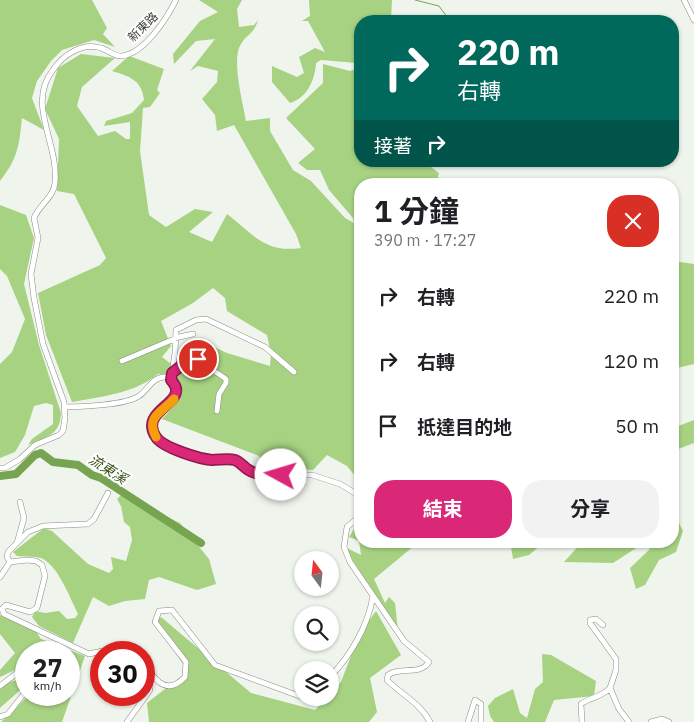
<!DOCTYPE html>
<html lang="zh-TW">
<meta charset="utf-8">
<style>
body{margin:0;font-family:"IBM Plex Sans","Noto Sans TC",sans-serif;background:#f2f2f2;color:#202124;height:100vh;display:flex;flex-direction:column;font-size:19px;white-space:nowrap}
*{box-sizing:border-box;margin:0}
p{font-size:16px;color:#757577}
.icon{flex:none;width:28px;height:28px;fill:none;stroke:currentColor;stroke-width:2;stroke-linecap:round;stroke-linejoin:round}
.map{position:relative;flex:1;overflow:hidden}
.details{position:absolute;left:354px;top:178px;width:325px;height:370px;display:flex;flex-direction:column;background:#fff;border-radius:20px;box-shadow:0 1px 4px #0004}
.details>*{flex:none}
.banner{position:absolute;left:354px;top:15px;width:325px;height:152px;border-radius:20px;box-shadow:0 1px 4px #0004;background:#00695c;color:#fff;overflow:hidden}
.needle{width:32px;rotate:345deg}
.fabs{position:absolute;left:294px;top:551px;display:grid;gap:10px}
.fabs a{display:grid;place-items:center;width:45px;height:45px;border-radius:50%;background:#fff;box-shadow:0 1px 4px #0004;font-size:25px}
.speed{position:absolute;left:15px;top:641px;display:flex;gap:10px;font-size:25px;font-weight:700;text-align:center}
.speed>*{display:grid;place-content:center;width:65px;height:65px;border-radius:50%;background:#fff;box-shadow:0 1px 4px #0004;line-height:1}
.speed small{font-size:12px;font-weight:400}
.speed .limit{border:8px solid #d22;background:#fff;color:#111}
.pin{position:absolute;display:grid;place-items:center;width:42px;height:42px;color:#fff;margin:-21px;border:2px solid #fff;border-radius:50%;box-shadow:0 1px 5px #0007}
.me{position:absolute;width:55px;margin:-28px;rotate:276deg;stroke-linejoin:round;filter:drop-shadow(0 0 4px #0008)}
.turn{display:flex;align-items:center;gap:18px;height:105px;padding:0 20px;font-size:22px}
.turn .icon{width:65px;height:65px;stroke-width:2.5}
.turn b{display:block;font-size:35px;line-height:42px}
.then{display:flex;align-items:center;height:48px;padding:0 20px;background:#0003;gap:10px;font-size:19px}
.round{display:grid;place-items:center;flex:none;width:52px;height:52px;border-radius:20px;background:#f2f2f2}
.head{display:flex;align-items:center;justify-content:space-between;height:85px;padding:0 20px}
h1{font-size:30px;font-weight:700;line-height:38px}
.cta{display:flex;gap:10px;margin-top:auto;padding:10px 20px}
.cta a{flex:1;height:58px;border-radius:20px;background:#db2777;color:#fff;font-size:20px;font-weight:700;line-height:58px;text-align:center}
.cta a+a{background:#f2f2f2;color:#202124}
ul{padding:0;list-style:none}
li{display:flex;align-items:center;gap:15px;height:65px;padding:0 20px}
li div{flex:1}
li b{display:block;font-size:19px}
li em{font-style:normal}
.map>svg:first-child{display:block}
.green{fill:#a6d282;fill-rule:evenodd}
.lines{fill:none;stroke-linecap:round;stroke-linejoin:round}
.stream{stroke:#77a450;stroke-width:1}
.river{stroke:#77a450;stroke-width:8}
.street-casing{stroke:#888c84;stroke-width:6}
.street{stroke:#fff;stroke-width:5}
.route-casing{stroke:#8e194d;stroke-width:12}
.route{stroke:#db2777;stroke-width:9}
.slow{stroke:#f59e0b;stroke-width:9}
.labels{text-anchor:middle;stroke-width:4;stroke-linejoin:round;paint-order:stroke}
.street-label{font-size:12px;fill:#3b3d3a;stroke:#fff}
.water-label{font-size:14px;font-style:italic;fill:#365318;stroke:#fff}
</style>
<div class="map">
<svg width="694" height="722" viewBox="0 0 694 722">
<rect width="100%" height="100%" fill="#eff5ec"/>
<path class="green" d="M0 0H92L107 28 103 34 115 47 94 40 62 50 51 61 37 81 32 98 44 130 22 118C19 146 18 158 0 181Z
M199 0H242L237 9 239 27 254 25 258 20C254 34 248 33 241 44 231 59 243 103 246 121L270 118V131L293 170 311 181 345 218 354 223 353 218 329 190 320 170H307L298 163 315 149 286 118 323 83V64L350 71 360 67V161H433L431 167 439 173 436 184H360V482L347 466 327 455 313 470 263 466 259 456 162 419 175 405 180 382 172 376 158 374C133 394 103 396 72 402L46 335 38 293 100 265 106 258 74 194 57 191 59 139 45 109 58 68 81 54 115 58 82 87 77 106 98 136 115 131 126 139H130V122L104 126 106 121 132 113 144 100C142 80 129 76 112 71L129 56 164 69 157 90 160 93 150 107 143 108 140 151 149 215 166 227 195 209 213 212 189 232 212 242 227 214C254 235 265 253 301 248L296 234 234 125 217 131 215 115 202 99 217 82 218 71 198 66 190 71 215 39 196 41 174 64 173 54 200 21 218 12ZM213 288 225 298 227 311 267 335 271 354 270 366 227 353 201 341 174 366 162 357 171 346 161 321 193 303Z
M309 0H392L391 21H360V60L356 63 321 60 316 63C315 80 307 98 290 103L272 82V66L297 77 304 73 299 57 315 48 325 52 308 21H302L310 16Z
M0 205 26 215 34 238 24 284 39 345 61 413C60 436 47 436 28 445L32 439 53 424V405L46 403 34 406 25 435 15 452 0 458V364L12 352 25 319 7 276 0 269Z
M673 261 694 264V364L673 369V306L676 304 675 293 673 290Z
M694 420V443L673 451V428Z
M121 495 180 523 209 559 216 584 197 590 159 577 149 580 145 599 125 601 109 606 93 597 73 643 39 626 32 617 35 611 45 613 59 611 67 619 75 618 78 614C70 598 58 565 41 558 34 556 24 557 17 556L13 552 44 528 52 531 88 564 109 573 113 569 111 557 126 561 132 540 130 527 124 522 121 506 117 499Z
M673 517H676L683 531 676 552 659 560 645 585 636 589 630 568 650 549 644 543 613 563 564 562 583 541H672Z
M360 519V541H420L374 579 385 603 389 597 395 603 398 631 348 553 347 548 361 555 359 541 349 537Z
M510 541H546L529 555 513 559Z
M376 611 401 655 370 678 377 712 369 722H149L147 703 188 671 154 623 161 617 251 693 315 710 327 698H330V694L341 682 359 635Z
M0 615 31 624 41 639 85 656 62 722H1L29 695H69V652H26V665L0 677V670L15 653 0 634Z
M542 654 551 655 596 681 594 696 554 700 545 722H494L490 716 488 706 495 698 513 689 520 713 527 718 535 689 543 682Z
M26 677V685L0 708V685Z"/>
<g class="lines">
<path class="stream" d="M415 0 439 6 450 21"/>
<path class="river" d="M0 476 16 474 35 455 41 453 53 462 78 465 92 475 101 478 201 543"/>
<defs>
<path id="street" d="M684 0 694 20
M122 361 179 337 193 334
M172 373 195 358 226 379V383L219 394 217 411
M171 380 175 353 176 330 196 320 206 319 265 347 294 372
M65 407C81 407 126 405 139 396 148 390 153 376 166 377L174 383 175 395C170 406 157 409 152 421L153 431 158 440 176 449 208 459 235 460 249 470 264 475H312L340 484 360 496
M0 468H5L20 459 35 445 59 435 63 431 65 418 64 402 43 344 34 298 31 274 38 238 34 218C39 205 54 197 55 183 59 143 26 104 53 70 63 55 82 42 101 48 108 50 115 57 122 56 145 53 167 18 176 0
M108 493 94 519 88 524 43 526 28 532 8 552 7 557 10 562 27 560 36 561 42 565 45 576 37 608 30 612 6 605 2 609 4 614 89 654 125 646 137 652
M360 516 347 527 344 547 350 562 404 641 429 662C420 676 400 666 388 675L387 680C402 695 420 703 430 722
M17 543 24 518 20 502
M0 577 10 562
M603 625 596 619 590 620V623L616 659V670L610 688 619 709 629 722
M144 660C152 677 165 698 185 677L186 662 155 622 159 611 172 610 215 665 302 697
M330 677C351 655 368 626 373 596
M0 686 17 673 26 670
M0 717 8 714 26 691
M127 722 150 690 144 673
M468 722 475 700 481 704V722
M582 722 581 704C591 697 602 697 610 688
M651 722 662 719 669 722"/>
</defs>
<use href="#street" class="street-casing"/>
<use href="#street" class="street"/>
</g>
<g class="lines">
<defs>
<path id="route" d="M198 359 191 358 172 373 171 380C193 403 137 409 156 437 163 448 200 459 212 460 220 460 228 458 235 460 240 462 243 466 247 469 257 476 270 476 281 475"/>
</defs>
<use href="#route" class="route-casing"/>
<use href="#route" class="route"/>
<path class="slow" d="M156 437C145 416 163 412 174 399"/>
</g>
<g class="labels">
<g class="street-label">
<text transform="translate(143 27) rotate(-44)" y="4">新東路</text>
</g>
<g class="water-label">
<text transform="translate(108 469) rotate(32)" y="5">流東溪</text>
</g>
</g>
</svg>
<div class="fabs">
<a><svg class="needle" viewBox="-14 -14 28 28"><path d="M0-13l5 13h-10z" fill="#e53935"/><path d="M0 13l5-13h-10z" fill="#757577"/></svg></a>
<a><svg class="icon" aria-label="search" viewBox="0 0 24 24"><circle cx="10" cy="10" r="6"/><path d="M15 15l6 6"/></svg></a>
<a><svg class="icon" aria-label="layers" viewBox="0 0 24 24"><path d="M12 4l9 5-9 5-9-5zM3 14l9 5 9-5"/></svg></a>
</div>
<div class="speed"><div>27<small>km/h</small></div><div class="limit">30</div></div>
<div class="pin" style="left:198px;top:359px;background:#d93025"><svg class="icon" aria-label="arrive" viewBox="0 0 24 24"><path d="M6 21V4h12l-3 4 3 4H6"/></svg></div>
<svg class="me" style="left:281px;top:475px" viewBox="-20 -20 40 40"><circle r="19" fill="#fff"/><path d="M0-13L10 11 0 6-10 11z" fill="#db2777"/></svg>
<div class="banner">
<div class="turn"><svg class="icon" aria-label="right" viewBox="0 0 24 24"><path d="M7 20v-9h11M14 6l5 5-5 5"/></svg><div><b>220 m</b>右轉</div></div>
<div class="then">接著<svg class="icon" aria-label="right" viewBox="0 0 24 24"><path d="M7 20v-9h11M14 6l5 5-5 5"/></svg></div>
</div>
<section class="details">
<div class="head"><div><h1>1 分鐘</h1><p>390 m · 17:27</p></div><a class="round" style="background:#d93025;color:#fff"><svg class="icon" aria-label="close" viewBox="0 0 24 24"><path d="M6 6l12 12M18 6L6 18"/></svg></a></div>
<ul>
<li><svg class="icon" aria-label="right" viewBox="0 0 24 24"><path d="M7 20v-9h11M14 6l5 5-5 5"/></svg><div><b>右轉</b></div><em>220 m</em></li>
<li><svg class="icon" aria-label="right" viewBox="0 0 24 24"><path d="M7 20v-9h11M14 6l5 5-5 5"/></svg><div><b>右轉</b></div><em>120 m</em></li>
<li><svg class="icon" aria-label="arrive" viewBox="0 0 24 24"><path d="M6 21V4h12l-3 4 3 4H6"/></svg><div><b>抵達目的地</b></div><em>50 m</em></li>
</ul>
<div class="cta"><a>結束</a><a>分享</a></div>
</section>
</div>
